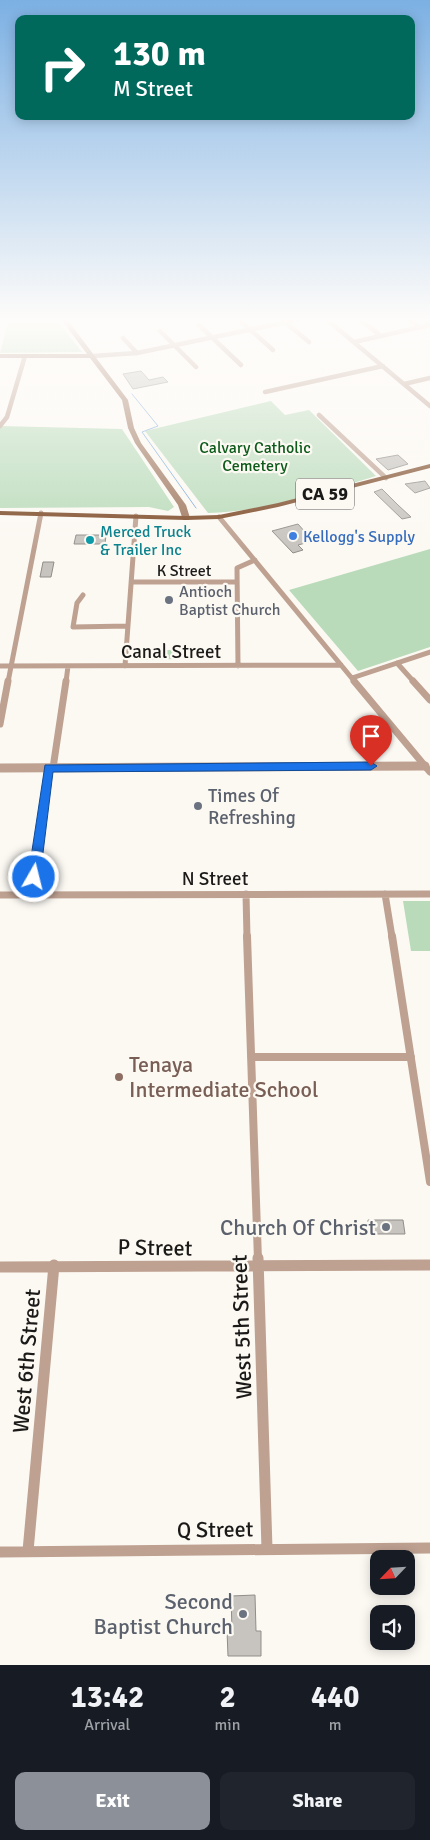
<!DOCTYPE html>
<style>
body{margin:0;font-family:Signika,sans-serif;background:#20242c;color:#f1f3f6;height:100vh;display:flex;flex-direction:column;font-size:19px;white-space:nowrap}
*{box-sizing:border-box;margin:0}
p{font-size:16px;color:#9ea1a6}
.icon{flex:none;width:28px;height:28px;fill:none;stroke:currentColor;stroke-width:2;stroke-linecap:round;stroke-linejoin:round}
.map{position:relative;height:1665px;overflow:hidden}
.details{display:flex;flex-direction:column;background:#171b24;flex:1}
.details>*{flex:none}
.hud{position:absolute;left:15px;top:15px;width:400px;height:105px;border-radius:10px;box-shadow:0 2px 12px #0003;background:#00695c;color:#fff;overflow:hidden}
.needle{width:32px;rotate:245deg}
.tools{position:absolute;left:370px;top:1550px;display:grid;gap:10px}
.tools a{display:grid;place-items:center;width:45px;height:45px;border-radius:10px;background:#171b24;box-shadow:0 2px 12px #0003;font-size:25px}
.pin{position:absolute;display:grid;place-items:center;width:42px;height:42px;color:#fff;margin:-51px -21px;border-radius:50% 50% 50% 0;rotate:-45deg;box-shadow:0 0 5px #0007}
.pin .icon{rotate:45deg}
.me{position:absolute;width:55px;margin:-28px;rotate:8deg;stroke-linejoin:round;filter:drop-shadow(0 0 4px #0008)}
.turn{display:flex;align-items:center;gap:18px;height:105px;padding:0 15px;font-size:22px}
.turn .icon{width:65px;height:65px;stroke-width:2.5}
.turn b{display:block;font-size:35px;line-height:42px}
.eta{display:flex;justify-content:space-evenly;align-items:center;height:85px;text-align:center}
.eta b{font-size:30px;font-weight:700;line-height:35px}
.primary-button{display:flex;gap:10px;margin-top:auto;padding:10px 15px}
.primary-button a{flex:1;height:58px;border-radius:10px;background:#8c9099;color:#fff;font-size:20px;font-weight:700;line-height:58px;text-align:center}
.primary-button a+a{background:#20242c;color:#f1f3f6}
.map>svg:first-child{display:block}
.green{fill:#b9dbba}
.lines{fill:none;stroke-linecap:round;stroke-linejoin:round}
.stream{stroke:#7aaadc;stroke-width:1}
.building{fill:#c7c4bf;stroke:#918e89}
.minor-far4{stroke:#bea191;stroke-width:4.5}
.minor-far3{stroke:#bea191;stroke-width:5}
.minor-far2{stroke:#bea191;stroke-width:7}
.minor-far1{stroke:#bea191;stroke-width:8}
.minor{stroke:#bea191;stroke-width:11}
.tertiary{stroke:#bea191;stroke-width:9}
.secondary{fill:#9f775f;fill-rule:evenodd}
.trunk{fill:#7e4c2a;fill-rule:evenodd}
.route{fill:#1a73e8;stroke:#114b97}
.shop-dot{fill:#3f7fe0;stroke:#fcf9f3;stroke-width:2}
.culture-dot{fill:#0f9aa8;stroke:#fcf9f3;stroke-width:2}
.worship-dot{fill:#6b7280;stroke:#fcf9f3;stroke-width:2}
.education-dot{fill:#8d6e63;stroke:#fcf9f3;stroke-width:2}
.labels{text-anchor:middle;stroke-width:4.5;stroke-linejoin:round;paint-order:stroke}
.far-park-label{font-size:16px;fill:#0b5a1a;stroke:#fcf9f3}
.far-culture-label{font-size:16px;fill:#0d838f;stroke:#fcf9f3;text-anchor:start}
.far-shop-label{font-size:16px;fill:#366cbe;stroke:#fcf9f3;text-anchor:start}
.far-street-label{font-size:16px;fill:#1b1a18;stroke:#fcf9f3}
.far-worship-label{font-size:16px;fill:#5b616d;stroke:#fcf9f3;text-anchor:start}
.shield{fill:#fcf9f3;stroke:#5e5d5a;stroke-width:1}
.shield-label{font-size:18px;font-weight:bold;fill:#1b1a18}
.street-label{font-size:19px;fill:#1b1a18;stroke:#fcf9f3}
.worship-label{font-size:19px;fill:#5b616d;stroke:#fcf9f3;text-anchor:start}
.near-education-label{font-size:22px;fill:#785e54;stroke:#fcf9f3;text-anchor:start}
.near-worship-label{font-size:22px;fill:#5b616d;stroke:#fcf9f3;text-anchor:end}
.near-street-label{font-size:22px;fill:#1b1a18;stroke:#fcf9f3}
</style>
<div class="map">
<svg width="430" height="1665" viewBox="0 0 430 1665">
<rect width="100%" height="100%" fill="#fcf9f3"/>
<path class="green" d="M9 318H55L82 352 0 353Z
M271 401 285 415 309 410 376 476C327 491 259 513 208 513L145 431Z
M0 426 122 429 174 507 168 511 149 507 0 508Z
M430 549V647L358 671 289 590Z
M137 650H178L179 659 136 660Z
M403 901H430V951H411Z"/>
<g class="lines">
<path class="stream" d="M132 394 158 426 142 432 196 508"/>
</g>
<path class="building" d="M141 371 149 380 163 377 168 382 133 389 123 374Z
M398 455 408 464 388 470 376 459Z
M425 481 430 488 415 493 405 484Z
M382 489 398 505 411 517 402 519 374 492Z
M298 524 313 541 298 545 303 550 293 553 272 531Z
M76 535H106L105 544H74Z
M43 562H54L51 577H40Z
M368 1220H403L405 1234H369Z
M255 1595 256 1631H261V1656H228L227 1631H232L231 1596Z"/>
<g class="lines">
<path class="minor-far4" d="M237 318 273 350
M280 318 309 342
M325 318 430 406
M358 318 381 336
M407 318 420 327
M199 325 241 365
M160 331 196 367
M123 338 137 353
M354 342 430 325
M93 356 137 353 306 318
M404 384 430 378
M265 392 383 366
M319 415 386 478
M0 426 7 417 25 356"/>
<path class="minor-far3" d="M219 517 355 682
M132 582H236
M83 595 77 603 73 627 128 626
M397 663 414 682
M0 666 341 665
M125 666 136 516
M238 666 237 568 255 560
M352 678 430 652
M8 682 41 513
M66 682 68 666"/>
<path class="minor-far2" d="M354 681 430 772
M413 681 430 700
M0 724 8 681
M53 768 66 681
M246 894 247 937
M385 894 392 937
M0 895 430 894
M32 895 48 768"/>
<path class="minor-far1" d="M247 936 258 1260
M392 936 430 1182
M251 1057H411"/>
<path class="minor" d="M258 1258 267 1549
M0 1267 430 1265
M28 1551 54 1265
M0 1552 430 1548"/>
<path class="tertiary" d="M0 768 425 766"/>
<path class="secondary" d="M60 318H66L128 400 134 428 141 443 186 505 190 518 189 520H183L178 505 135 443 128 428 122 400 90 358H0V354H87Z"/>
<path class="trunk" d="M430 464V468L278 507 219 519 186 520 0 515V511L186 516 219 515 278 503Z"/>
</g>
<linearGradient id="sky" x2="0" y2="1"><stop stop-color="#7cb0e3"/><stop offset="0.58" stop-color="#fefcfa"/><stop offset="1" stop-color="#fefcfa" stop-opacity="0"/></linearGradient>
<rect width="430" height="551" fill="url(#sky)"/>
<path class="route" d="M371 762 377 766 371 770 53 772 40 877 34 882 28 877 45 765Z"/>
<circle class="shop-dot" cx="293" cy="536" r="5"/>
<circle class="culture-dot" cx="90" cy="540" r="5"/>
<g class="worship-dot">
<circle cx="169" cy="600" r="5"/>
<circle cx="198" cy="806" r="5"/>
<circle cx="386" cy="1227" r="5"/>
<circle cx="243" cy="1614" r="5"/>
</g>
<circle class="education-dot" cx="119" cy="1077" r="5"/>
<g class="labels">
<g class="far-park-label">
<text x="255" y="453">Calvary Catholic<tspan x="255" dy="18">Cemetery</tspan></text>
</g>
<g class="far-culture-label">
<text x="100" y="537">Merced Truck<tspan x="100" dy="18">&amp; Trailer Inc</tspan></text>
</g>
<g class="far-shop-label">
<text x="303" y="542">Kellogg's Supply</text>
</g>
<g class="far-street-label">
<text x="184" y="576">K Street</text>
</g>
<g class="far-worship-label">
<text x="179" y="597">Antioch<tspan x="179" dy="18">Baptist Church</tspan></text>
</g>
<rect class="shield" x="296" y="478.5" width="58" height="31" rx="4"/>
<g class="shield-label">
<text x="325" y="500">CA 59</text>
</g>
<g class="street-label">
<text x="171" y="658">Canal Street</text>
<text x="215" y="885">N Street</text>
</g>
<g class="worship-label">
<text x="208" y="802">Times Of<tspan x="208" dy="22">Refreshing</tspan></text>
</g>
<g class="near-education-label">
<text x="129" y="1072">Tenaya<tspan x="129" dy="25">Intermediate School</tspan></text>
</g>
<g class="near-worship-label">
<text x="376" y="1235">Church Of Christ</text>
<text x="233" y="1609">Second<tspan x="233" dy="25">Baptist Church</tspan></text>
</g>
<g class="near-street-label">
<text transform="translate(155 1247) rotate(1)" y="8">P Street</text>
<text transform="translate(241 1327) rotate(-92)" y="8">West 5th Street</text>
<text transform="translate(26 1361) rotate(-85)" y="8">West 6th Street</text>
<text transform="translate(215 1529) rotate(-1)" y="8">Q Street</text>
</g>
</g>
</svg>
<div class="tools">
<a><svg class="needle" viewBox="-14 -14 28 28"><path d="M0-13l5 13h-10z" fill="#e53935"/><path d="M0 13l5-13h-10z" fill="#9ea1a6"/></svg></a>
<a><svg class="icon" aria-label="sound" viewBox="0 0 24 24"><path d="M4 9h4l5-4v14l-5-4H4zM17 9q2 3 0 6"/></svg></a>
</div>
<div class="pin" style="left:371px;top:766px;background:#d93025"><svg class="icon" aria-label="arrive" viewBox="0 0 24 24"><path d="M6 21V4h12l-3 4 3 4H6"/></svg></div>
<svg class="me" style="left:34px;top:877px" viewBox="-20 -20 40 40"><circle r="17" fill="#1a73e8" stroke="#fff" stroke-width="3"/><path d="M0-11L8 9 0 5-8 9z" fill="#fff"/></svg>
<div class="hud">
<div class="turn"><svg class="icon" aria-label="right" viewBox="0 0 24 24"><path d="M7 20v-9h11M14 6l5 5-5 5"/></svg><div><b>130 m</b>M Street</div></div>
</div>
</div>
<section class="details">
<div class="eta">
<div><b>13:42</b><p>Arrival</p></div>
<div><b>2</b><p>min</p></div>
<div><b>440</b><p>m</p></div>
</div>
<div class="primary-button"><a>Exit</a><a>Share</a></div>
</section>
